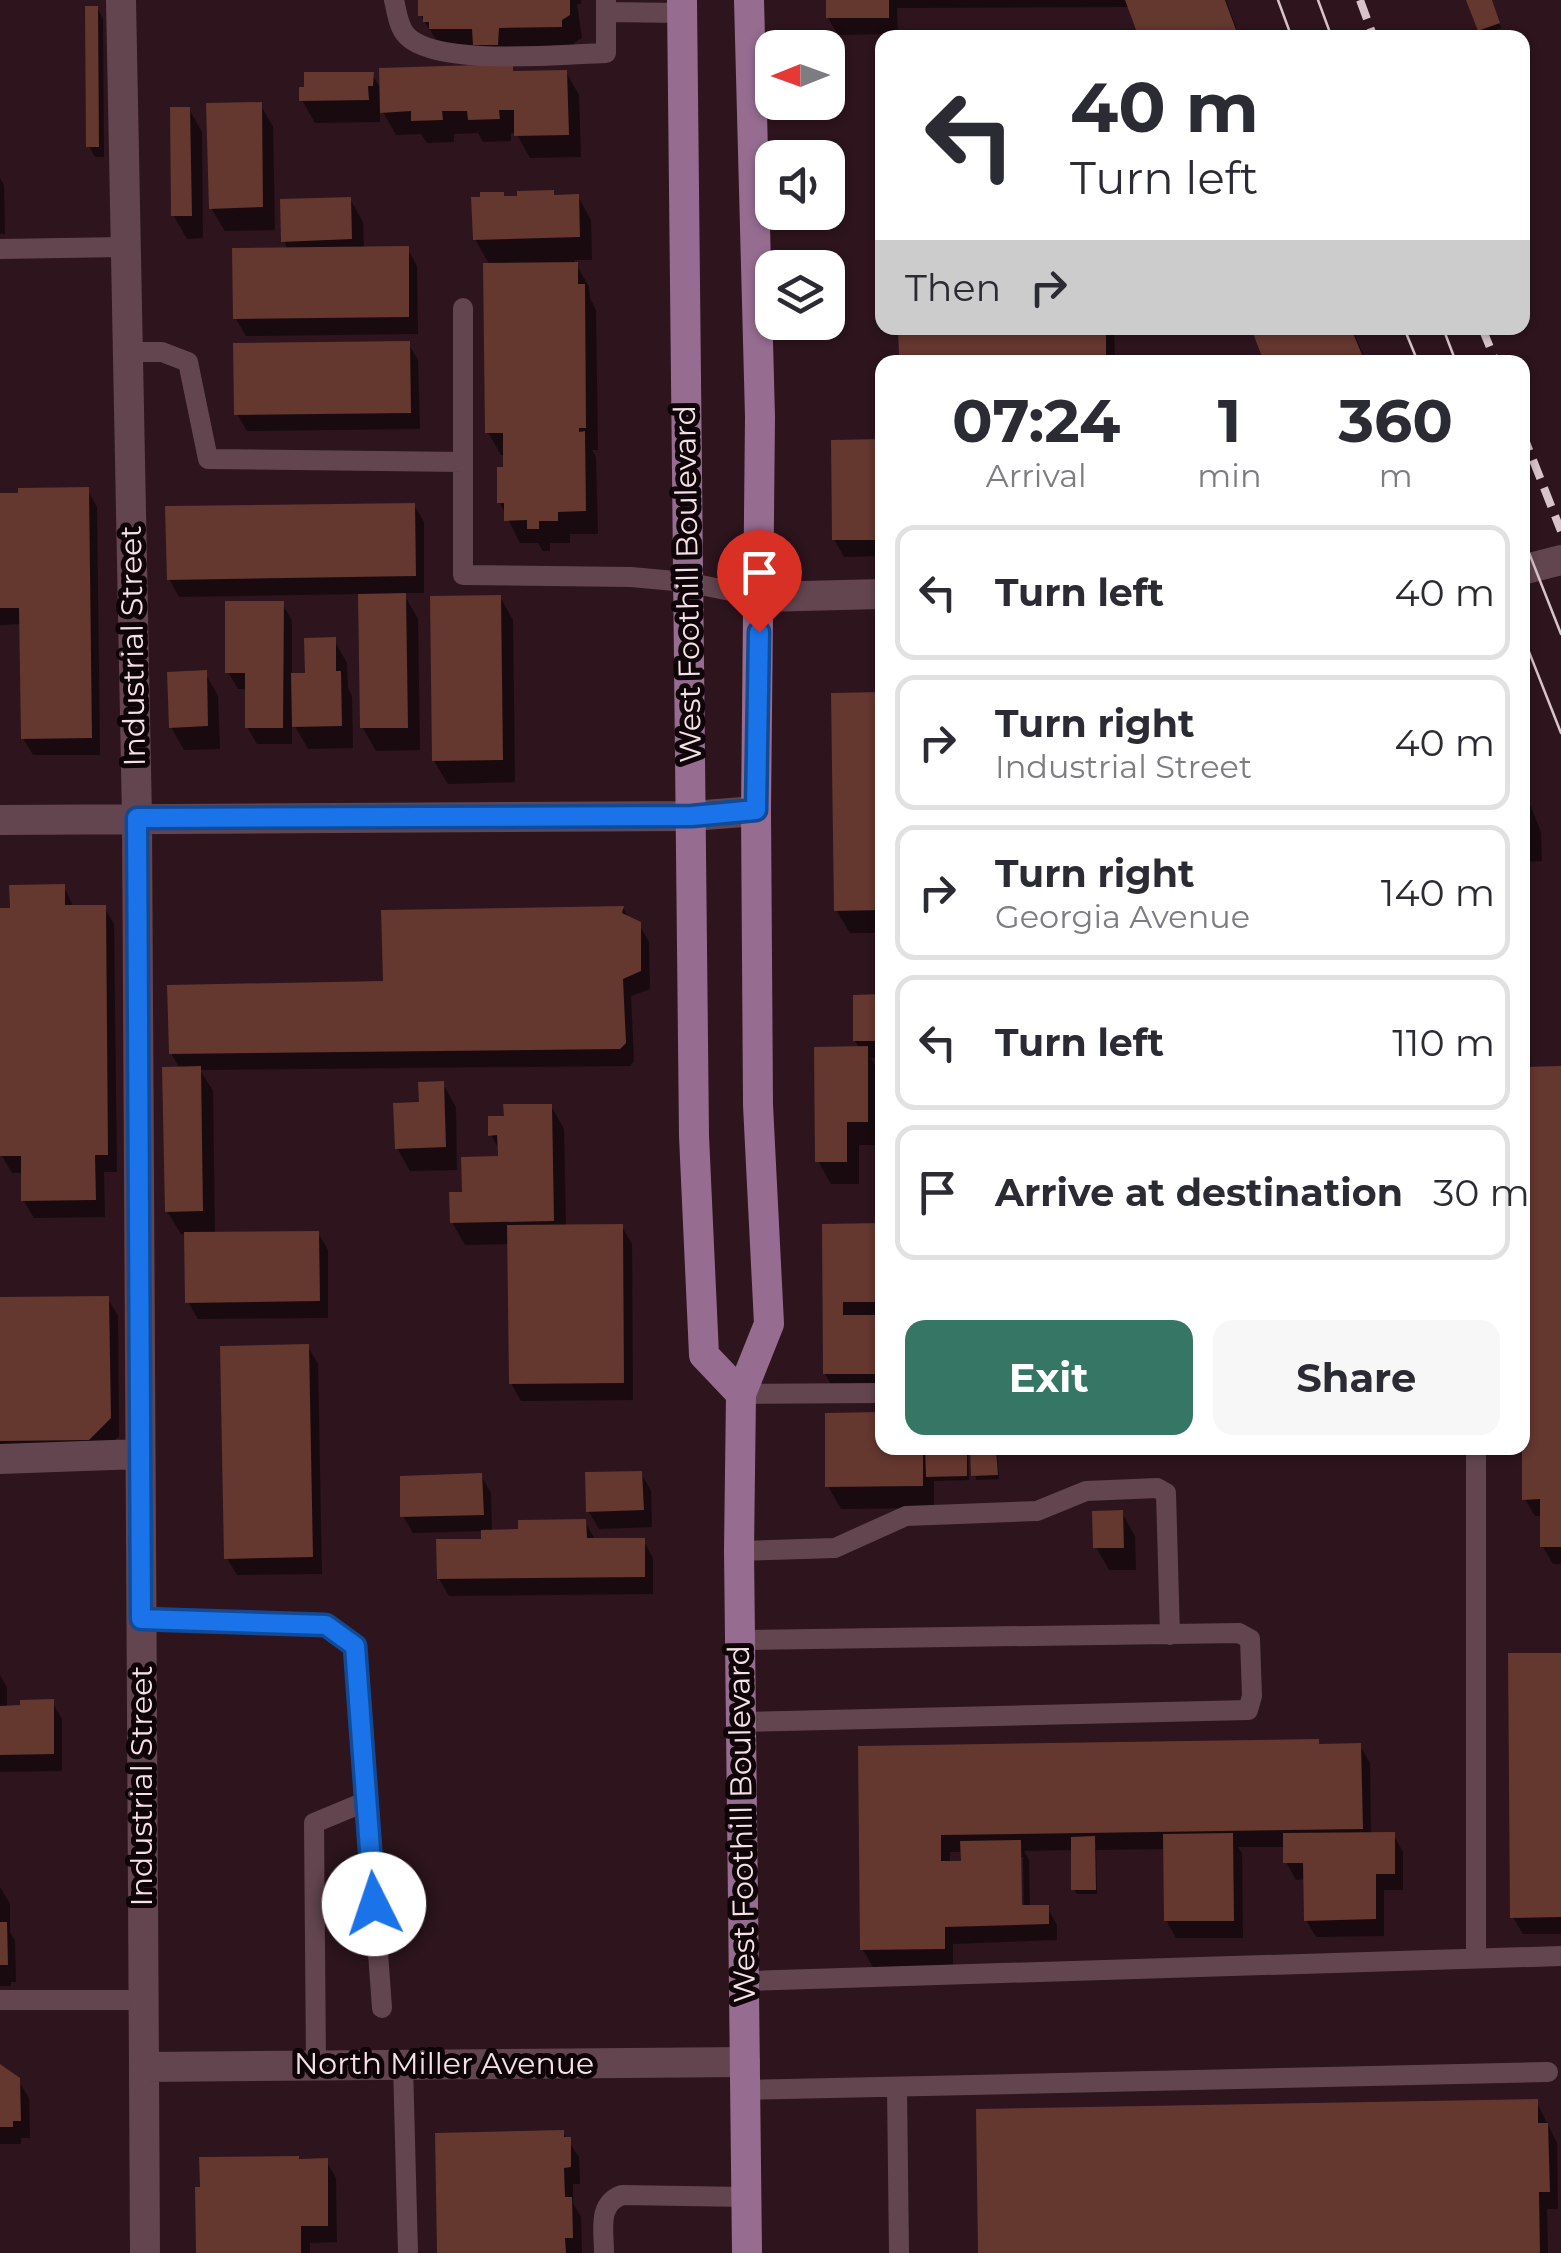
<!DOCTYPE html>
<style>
body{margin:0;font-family:Montserrat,sans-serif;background:#f7f7f7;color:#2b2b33;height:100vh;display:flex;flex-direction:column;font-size:38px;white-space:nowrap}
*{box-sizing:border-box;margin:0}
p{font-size:32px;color:#7c7c81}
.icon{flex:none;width:55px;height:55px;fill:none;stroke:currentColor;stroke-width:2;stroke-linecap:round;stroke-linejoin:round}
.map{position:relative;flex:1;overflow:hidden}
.side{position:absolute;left:875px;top:355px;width:655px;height:1100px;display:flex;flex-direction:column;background:#fff;border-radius:20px;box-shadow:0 2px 8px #0004}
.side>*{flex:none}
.top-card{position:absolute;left:875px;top:30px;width:655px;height:305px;border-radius:20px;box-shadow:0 2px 8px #0004;background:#fff;color:#2b2b33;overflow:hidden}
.needle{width:65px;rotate:269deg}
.buttons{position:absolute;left:755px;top:30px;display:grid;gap:20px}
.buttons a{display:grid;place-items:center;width:90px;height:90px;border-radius:20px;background:#fff;box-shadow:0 2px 8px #0004;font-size:50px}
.pin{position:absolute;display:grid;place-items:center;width:85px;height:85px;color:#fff;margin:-102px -42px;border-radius:50% 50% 50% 0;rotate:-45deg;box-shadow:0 0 10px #0007}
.pin .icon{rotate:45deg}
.me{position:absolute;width:110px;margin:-55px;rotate:356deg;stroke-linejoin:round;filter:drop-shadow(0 0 8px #0008)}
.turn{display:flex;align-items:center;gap:35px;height:210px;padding:0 30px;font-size:45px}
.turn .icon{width:130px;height:130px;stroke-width:2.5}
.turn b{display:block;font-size:70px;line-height:85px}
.then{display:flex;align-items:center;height:95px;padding:0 30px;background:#0003;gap:20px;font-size:38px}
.eta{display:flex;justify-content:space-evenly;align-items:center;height:170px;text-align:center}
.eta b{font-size:60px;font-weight:700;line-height:70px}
.action{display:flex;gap:20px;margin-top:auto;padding:20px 30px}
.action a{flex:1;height:115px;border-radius:20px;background:#357764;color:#fff;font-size:40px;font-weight:700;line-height:115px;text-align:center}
.action a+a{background:#f7f7f7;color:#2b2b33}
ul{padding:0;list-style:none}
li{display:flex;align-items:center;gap:30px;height:135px;margin:0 20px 15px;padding:0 10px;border:5px solid #e1e1e2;border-radius:20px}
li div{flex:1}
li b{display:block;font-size:38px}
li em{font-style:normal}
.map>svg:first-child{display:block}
.shadow{fill:#0007;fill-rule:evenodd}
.building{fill:#64372f}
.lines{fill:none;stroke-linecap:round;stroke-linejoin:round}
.lane{stroke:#63454f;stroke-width:20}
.street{stroke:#63454f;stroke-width:30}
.secondary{stroke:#63454f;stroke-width:30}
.primary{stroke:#966d91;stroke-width:30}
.tram{stroke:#d7c3c9;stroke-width:2.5}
.rail{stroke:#d7c3c9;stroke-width:8;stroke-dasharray:20 10;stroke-linecap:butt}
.route-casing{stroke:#114b97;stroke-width:25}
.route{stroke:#1a73e8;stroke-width:18}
.labels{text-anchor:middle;stroke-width:10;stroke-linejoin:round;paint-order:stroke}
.street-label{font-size:30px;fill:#f4e1e7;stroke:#0e0407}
</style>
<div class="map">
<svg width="1561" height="2253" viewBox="0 0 1561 2253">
<rect width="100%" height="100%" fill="#2d141d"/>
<path class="shadow" d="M421 0H581V4H577L582 38 574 43V50H510L511 67 515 74 566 72 579 95 581 157 530 158 516 133H511V141L483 142 478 133 454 134V142L427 143 421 134 396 135 380 107V122L315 123 302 100 372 74 382 91 488 68 439 44 421 16Z
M828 0H1226L1240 38H1142L1130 7 897 8 898 34 838 35 828 18Z
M1469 0H1490L1501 28 1483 35Z
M97 8 103 19 104 157H95L89 146Z
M260 104 273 127 275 230 225 231 211 208Z
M189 109 202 132 203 238 187 239 174 216Z
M0 178 4 185 5 234H0Z
M553 193 555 197H578L591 220 592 260H574L589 287 590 298 596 310 598 450H592L596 457 598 534H570V543H550V551H543L538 543H520L500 503 505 455H501L488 432V262L475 239 505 199Z
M350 199 363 222 364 249 407 248 417 266 418 334 246 336 236 319 288 250 284 241Z
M901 328H1114L1115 362H905L901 355Z
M1253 328H1352L1366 362H1267Z
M408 343 418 360 420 429 247 431 237 414Z
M834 442H882V556L844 557 834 539Z
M87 489 97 507 100 755H33L23 738 22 624 0 625V496Z
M414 505 424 522V593H403L418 619 420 750 376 751 363 728 360 594 179 597 169 579Z
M500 597 513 620 515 782 448 784 434 761Z
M282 603 292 621V676L307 675 334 640 347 663 348 688 352 696 353 748 308 749 292 721V744H257L247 727V689H238L228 672Z
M205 673 218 696 220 749 184 750 171 727Z
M882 695V933H850L836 910 833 696Z
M1522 784 1541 832 1542 861 1522 862Z
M64 887 74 908 104 907 114 924 117 1172H104L105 1217 34 1218 24 1201V1173H12L2 1156 0 911H12Z
M623 908 629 919 639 924 649 942 650 989 631 996 634 1061 630 1066 200 1070 213 1091 215 1235 318 1233 328 1250V1318L198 1319 188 1302 187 1234H181L167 1211 180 1069 171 1053Z
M855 997H882V1058H871L879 1072 880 1145H859V1184H831L818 1161 860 1049 855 1041Z
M1561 1069V1564H1553L1543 1547V1516H1535L1525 1499Z
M443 1084 456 1107 457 1170 410 1171 397 1148 421 1105Z
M551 1106 564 1129 566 1227H622L632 1244 633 1400 521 1401 511 1383 510 1244 465 1245 452 1222 464 1194 500 1159V1151L491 1135 506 1118Z
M824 1226H882V1391H835L825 1374Z
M108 1299 118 1316 119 1436 99 1456 0 1458V1300Z
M308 1347 318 1364 322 1574 237 1575 227 1558Z
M827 1415H882V1448H968L972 1455H968L969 1480 934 1481V1508L841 1509 828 1486Z
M973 1448H997L999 1479 976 1480Z
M641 1473 651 1491 652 1527 599 1529 589 1512Z
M481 1476 491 1493 492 1532 585 1522 596 1541 643 1540 653 1558V1594L449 1596 439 1579 484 1541V1531L413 1533 403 1516Z
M1122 1513 1135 1536 1136 1570H1109L1096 1547Z
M1561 1655V1934H1523L1513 1917Z
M0 1675 7 1687V1708L52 1702 62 1719V1771L0 1772Z
M1360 1746 1370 1763 1371 1835 1393 1834 1403 1852V1890H1384V1936L1316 1937 1306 1920V1879L1296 1880 1286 1862V1847H1238L1242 1853 1243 1938H1176L1166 1920 1165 1849 1096 1850 1097 1894H1077L1074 1889 1073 1850 1024 1851 1029 1860 1030 1908 1047 1907 1057 1925V1940L953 1944V1966L873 1967 863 1950 861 1748ZM950 1852H963V1863H950ZM1018 1857H1023L1024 1918H1019Z
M0 1887 10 1904V1932L15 1941 16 1982H11V1986H0Z
M0 2067 18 2080 29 2098 30 2138H21V2144H0Z
M1536 2101 1557 2143 1558 2209H1547L1548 2253H981Z
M563 2133 579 2157 580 2184H573V2203L581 2217 582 2253H439Z
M326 2161 336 2178 337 2242 310 2243V2253H198Z"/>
<path class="building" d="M418 0H570V15L562 20V27L499 28 498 45H473L472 29H429V22H423V16H418Z
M826 0H889V18H826Z
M1125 0H1225L1239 38H1139Z
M1466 0H1492L1500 23 1478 31Z
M85 6H98L99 147H86Z
M513 64V71L567 70 569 135 514 136V110H499L500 119 468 120 467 111H442L443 120 411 121V111L380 113 379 68Z
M304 72H374L373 86H368L369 100 299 101V87H304Z
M262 102 263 207 209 209 206 103Z
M170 107H190L192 216H171Z
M554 190V195L579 194 580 237 473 240 471 197H480V192H504V196H517V191Z
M351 197 352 239 281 242 280 199Z
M409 246V317L233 319 232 248Z
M578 262V284H585L586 428H579V432L585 431 586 511 558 512V521H539V529H527V520L504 521V503H497V467H503V433H485L483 263Z
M898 328H1106V357L899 356Z
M1251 328H1351L1365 362H1264Z
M410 341 411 413 234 415 233 343Z
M882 439V540H832L831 440Z
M89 487 92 738 21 739 19 608H0V493H18V488Z
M415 503 416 576 167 580 165 506Z
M406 593 408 728H360L358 594Z
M501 595 503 760 432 761 430 596Z
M225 601H284L283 728H245V673H225Z
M336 637V671H341L342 726 292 727 291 673H305L304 638Z
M207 670 208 726 169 728 167 672Z
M882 692V910L834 911 831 693Z
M1523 790 1529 807 1530 839H1522Z
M65 884V905H106L108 1155H95L96 1200 21 1201V1156H0V908H10L9 885Z
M624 906 622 913 641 922V971L623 979 626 1043 620 1049 169 1054 167 985 383 981 381 910Z
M882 994V1041H853V995Z
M868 1046V1122H847V1162H815L814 1047Z
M201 1066 203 1211 165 1212 162 1067Z
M1561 1066V1547H1540V1499L1522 1500V1067Z
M444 1081 446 1147 395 1149 393 1103 419 1102 418 1082Z
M503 1104H552L554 1221 450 1223 449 1192H462L461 1157 498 1156 497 1135 488 1136V1116H504Z
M882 1223V1302H843V1315H882V1374H823L822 1224Z
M623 1224 624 1383 509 1384 507 1225Z
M319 1231 320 1301 185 1303 184 1232Z
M109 1296 111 1418 89 1440 0 1441V1297Z
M309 1344 313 1557 224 1559 220 1346Z
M882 1412V1448H923V1486L825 1487V1413Z
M925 1448H967V1476L926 1477Z
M970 1448H996L998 1475 971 1476Z
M642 1471 644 1510 586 1512 585 1472Z
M482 1473 484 1515 400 1517V1476Z
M1123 1510 1124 1548H1093L1092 1511Z
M586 1519 587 1538H645V1577L437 1579 436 1539H481V1530L518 1529V1520Z
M1508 1653H1561V1917L1510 1918Z
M54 1699V1754L0 1755V1706L20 1705V1700Z
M1319 1739V1744L1361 1743 1363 1829 941 1835V1861H961L960 1841 1021 1840 1022 1905H1049V1924L945 1927V1949L860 1950 858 1746Z
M1395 1832V1874H1376V1919L1304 1921 1303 1863H1283V1833Z
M1233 1833 1234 1921H1164L1163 1834Z
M1095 1836 1096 1890H1071V1837Z
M0 1922H7L8 1965H0Z
M0 2064 20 2078 21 2121H13V2127H0Z
M1538 2099V2123H1548L1550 2192H1539L1540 2253H978L976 2109Z
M564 2130V2137H571V2167L564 2168 565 2197H572L573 2238H565L566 2253H437L435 2133Z
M299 2156V2159L328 2158V2226H301V2253H196L195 2187H200L199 2157Z"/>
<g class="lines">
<path class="lane" d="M394 0C397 12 398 27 407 36 437 67 562 54 606 53V0
M606 12 682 13
M0 249 124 247
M463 308V575L631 577 686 582 760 597
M126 352H162L188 362 208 459 463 462
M741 1394 882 1393
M739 1551 835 1548 906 1516 1037 1511 1086 1491 1157 1488 1166 1493 1170 1635
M141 1619 327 1625 355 1646 367 1801 314 1823 316 2065
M740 1640 1239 1633 1250 1639 1252 1696 1248 1710 741 1722
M367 1801 382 2008
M1476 1958V1448
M744 1981 1561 1956
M0 2000H144
M403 2065 408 2253
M897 2087 899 2253
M745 2090 1548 2072
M604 2253C604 2230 597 2204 622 2195L746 2197"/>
<path class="street" d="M121 0 137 818 145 2253
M0 820 692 816 756 811
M0 1459 140 1454
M144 2067 745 2062"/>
<path class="secondary" d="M1522 570 1561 560
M760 597 882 594"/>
<path class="primary" d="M682 0 694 1136 704 1355 741 1394
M747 2253 739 1551 741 1394 769 1324 758 1105 756 811 760 417 749 0"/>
<path class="tram" d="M1278 0 1292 38
M1318 0 1332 38
M1404 328 1418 362
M1443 328 1456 362
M1522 535 1561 634
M1522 634 1561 733"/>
<path class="rail" d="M1360 0 1374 38
M1482 328 1496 362
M1522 432 1561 531"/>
</g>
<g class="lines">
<defs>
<path id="route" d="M374 1904 355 1646 326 1625 141 1619 137 818 692 816 756 810 759 632"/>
</defs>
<use href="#route" class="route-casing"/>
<use href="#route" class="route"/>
</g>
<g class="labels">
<g class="street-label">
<text transform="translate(688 584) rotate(-91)" y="10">West Foothill Boulevard</text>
<text transform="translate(133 646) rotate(-91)" y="10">Industrial Street</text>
<text transform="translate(142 1786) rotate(-90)" y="10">Industrial Street</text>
<text transform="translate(742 1824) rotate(-91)" y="10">West Foothill Boulevard</text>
<text x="444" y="2074">North Miller Avenue</text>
</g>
</g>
</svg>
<div class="buttons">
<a><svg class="needle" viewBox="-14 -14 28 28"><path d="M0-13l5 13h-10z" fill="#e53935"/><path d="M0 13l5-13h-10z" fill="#7c7c81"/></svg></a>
<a><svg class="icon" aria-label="sound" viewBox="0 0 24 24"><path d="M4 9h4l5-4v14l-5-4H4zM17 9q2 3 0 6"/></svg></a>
<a><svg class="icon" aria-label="layers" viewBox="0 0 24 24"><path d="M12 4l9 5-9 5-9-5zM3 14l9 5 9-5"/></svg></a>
</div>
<div class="pin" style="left:759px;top:632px;background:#d93025"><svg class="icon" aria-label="arrive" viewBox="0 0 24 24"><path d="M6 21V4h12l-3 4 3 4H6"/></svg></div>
<svg class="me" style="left:374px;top:1904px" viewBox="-20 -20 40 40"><circle r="19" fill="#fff"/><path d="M0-13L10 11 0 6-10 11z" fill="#1a73e8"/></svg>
<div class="top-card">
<div class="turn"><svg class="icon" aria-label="left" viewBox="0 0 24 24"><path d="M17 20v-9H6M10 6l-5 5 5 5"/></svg><div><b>40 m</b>Turn left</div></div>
<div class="then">Then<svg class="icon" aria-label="right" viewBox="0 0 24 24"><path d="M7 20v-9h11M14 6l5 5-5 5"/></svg></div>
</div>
<section class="side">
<div class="eta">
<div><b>07:24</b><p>Arrival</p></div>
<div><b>1</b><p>min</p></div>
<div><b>360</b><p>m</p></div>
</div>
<ul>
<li><svg class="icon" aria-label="left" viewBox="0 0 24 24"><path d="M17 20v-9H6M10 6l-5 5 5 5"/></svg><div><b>Turn left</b></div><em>40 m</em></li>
<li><svg class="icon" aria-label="right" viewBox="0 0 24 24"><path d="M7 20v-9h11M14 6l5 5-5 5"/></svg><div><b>Turn right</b><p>Industrial Street</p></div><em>40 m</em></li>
<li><svg class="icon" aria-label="right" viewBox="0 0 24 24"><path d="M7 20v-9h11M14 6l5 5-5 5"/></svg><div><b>Turn right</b><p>Georgia Avenue</p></div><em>140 m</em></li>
<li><svg class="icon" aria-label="left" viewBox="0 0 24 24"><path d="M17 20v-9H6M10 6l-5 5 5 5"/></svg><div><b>Turn left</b></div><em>110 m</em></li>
<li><svg class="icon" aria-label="arrive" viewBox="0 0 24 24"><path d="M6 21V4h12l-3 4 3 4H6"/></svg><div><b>Arrive at destination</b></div><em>30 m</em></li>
</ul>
<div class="action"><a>Exit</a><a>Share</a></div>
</section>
</div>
